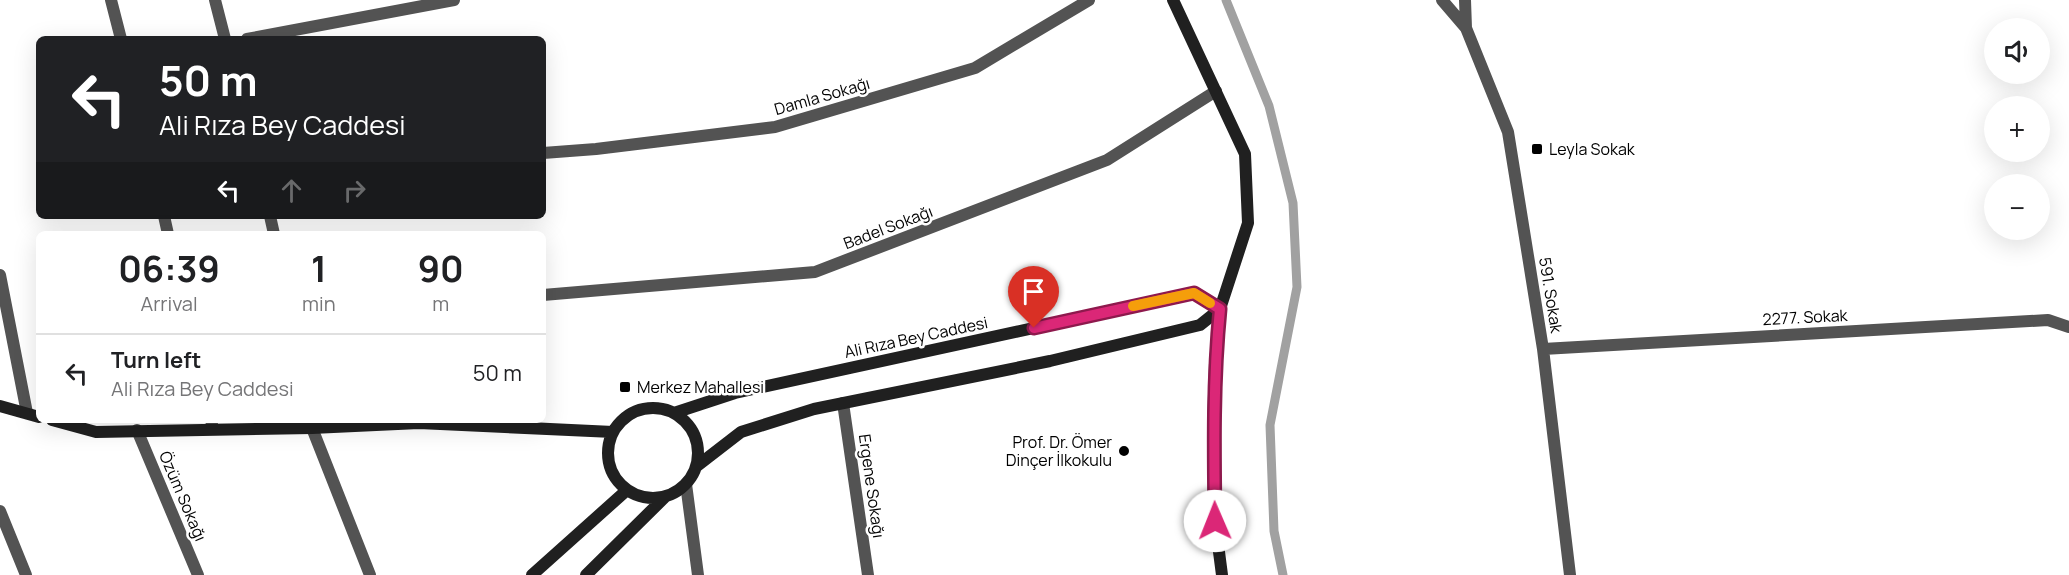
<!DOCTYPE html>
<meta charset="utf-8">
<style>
body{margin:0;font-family:Manrope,sans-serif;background:#f2f2f2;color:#202124;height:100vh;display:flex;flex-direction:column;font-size:22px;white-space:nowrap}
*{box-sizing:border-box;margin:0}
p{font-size:20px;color:#757577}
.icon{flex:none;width:33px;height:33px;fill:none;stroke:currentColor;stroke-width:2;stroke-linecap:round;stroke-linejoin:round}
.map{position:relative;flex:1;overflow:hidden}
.panel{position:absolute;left:36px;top:231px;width:510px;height:192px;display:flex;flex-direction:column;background:#fff;border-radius:9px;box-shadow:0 6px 24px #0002}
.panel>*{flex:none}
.banner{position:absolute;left:36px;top:36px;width:510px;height:183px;border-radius:9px;box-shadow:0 6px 24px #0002;background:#202124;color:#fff;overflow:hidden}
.controls{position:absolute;left:1984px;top:18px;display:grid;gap:12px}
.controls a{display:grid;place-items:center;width:66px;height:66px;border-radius:50%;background:#fff;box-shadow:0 6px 24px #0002;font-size:30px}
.pin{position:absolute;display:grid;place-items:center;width:51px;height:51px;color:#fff;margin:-62px -26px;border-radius:50% 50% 50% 0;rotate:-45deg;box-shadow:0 0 6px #0007}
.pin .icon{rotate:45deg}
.me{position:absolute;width:66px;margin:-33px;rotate:359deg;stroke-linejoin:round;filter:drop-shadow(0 0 4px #0008)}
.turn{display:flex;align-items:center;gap:21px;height:126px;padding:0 24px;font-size:27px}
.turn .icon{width:78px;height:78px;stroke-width:2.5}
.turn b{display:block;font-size:42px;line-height:51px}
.lanes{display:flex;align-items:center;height:57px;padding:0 24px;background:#0003;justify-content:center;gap:30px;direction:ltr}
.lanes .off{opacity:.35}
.eta{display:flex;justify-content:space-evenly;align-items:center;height:102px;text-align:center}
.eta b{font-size:36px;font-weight:700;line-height:42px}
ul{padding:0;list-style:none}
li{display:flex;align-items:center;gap:18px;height:78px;padding:0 24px;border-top:2px solid #e0e0e0}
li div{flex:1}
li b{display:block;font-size:22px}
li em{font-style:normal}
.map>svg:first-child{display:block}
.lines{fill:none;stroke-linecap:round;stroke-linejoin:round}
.stream{stroke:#a1a1a1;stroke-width:9}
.street{stroke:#535353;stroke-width:12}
.secondary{stroke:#202020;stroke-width:12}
.route-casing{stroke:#8e194d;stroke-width:15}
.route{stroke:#db2777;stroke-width:10}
.slow{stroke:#f59e0b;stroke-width:10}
.poi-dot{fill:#000;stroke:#fff;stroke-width:2}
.labels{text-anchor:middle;stroke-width:5;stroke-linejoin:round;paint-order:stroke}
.street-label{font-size:16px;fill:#000;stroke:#fff}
.poi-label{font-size:16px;fill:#000;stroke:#fff;text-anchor:start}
</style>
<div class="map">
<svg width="2069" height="575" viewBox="0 0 2069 575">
<rect width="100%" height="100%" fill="#fff"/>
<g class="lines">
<path class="stream" d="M1226 0 1269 106 1293 203 1297 287 1270 425 1274 531 1283 575"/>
<path class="street" d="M111 0 121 39
M215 0 225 39
M1442 0 1466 28 1508 132 1543 349 1570 575
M1465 0 1466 28
M247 39 454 0
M543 153 596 149 775 127 975 68 1089 0
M164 216 168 234
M270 216 274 234
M0 275 27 413
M543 295 815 272 1107 160 1216 91
M1543 349 2048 320 2069 327
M843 403 868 575
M211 420 213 429
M311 420 312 428 370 575
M137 430 198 575
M686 484 698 575
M0 511 26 575"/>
<path class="secondary" d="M1173 0 1245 154 1248 223 1220 309 1215 363 1213 426 1215 521 1222 575
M0 406 39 417
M608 453a45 45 0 1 1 90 0a45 45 0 1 1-90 0Z
M674 413 735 393 1194 293 1220 309
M52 420 96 432 312 428 419 423 613 432
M697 466 741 432 814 409 1050 361 1200 325 1220 309
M532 575 627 490
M586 575 665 497"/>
</g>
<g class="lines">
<defs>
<path id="route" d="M1034 328 1194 293 1220 309C1213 380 1214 450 1215 521"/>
</defs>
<use href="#route" class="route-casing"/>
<use href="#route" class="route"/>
<path class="slow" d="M1133 306 1194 293 1210 303"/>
</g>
<g class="poi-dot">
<rect x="1531" y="143" width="12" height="12" rx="3"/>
<rect x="619" y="381" width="12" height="12" rx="3"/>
<circle cx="1124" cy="451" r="6"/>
</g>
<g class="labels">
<g class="street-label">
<text transform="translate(822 96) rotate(-16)" y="6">Damla Sokağı</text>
<text transform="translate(888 227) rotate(-21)" y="6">Badel Sokağı</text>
<text transform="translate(1551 295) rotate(81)" y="6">591. Sokak</text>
<text transform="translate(1805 317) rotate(-3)" y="6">2277. Sokak</text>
<text transform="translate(916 337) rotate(-12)" y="6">Ali Rıza Bey Caddesi</text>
<text transform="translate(872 486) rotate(82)" y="6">Ergene Sokağı</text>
<text transform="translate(183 496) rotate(67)" y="6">Özüm Sokağı</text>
</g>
<g class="poi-label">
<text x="1549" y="155">Leyla Sokak</text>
<text x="637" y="393">Merkez Mahallesi</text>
<text x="1112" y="448" text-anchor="end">Prof. Dr. Ömer<tspan x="1112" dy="18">Dinçer İlkokulu</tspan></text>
</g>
</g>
</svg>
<div class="controls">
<a><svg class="icon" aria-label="sound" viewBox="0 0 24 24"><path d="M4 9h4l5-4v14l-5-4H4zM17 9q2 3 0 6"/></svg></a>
<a>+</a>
<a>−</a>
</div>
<div class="pin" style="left:1034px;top:328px;background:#d93025"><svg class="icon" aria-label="arrive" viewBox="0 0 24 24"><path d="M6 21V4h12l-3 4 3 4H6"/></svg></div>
<svg class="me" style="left:1215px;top:521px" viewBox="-20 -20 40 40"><circle r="19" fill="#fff"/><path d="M0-13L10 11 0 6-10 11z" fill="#db2777"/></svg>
<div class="banner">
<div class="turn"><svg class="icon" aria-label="left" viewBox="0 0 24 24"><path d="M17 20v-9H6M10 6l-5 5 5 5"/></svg><div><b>50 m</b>Ali Rıza Bey Caddesi</div></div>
<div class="lanes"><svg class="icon" aria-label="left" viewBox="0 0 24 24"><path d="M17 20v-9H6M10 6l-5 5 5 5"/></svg><svg class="icon off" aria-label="ahead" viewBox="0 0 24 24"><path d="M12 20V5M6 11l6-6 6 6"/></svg><svg class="icon off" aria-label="right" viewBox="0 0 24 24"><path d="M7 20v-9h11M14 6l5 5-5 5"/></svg></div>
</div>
<section class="panel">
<div class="eta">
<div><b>06:39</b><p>Arrival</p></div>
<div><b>1</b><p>min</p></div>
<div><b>90</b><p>m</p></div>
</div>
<ul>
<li><svg class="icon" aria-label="left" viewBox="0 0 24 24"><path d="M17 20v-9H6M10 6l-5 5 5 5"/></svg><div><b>Turn left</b><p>Ali Rıza Bey Caddesi</p></div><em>50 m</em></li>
</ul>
</section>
</div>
